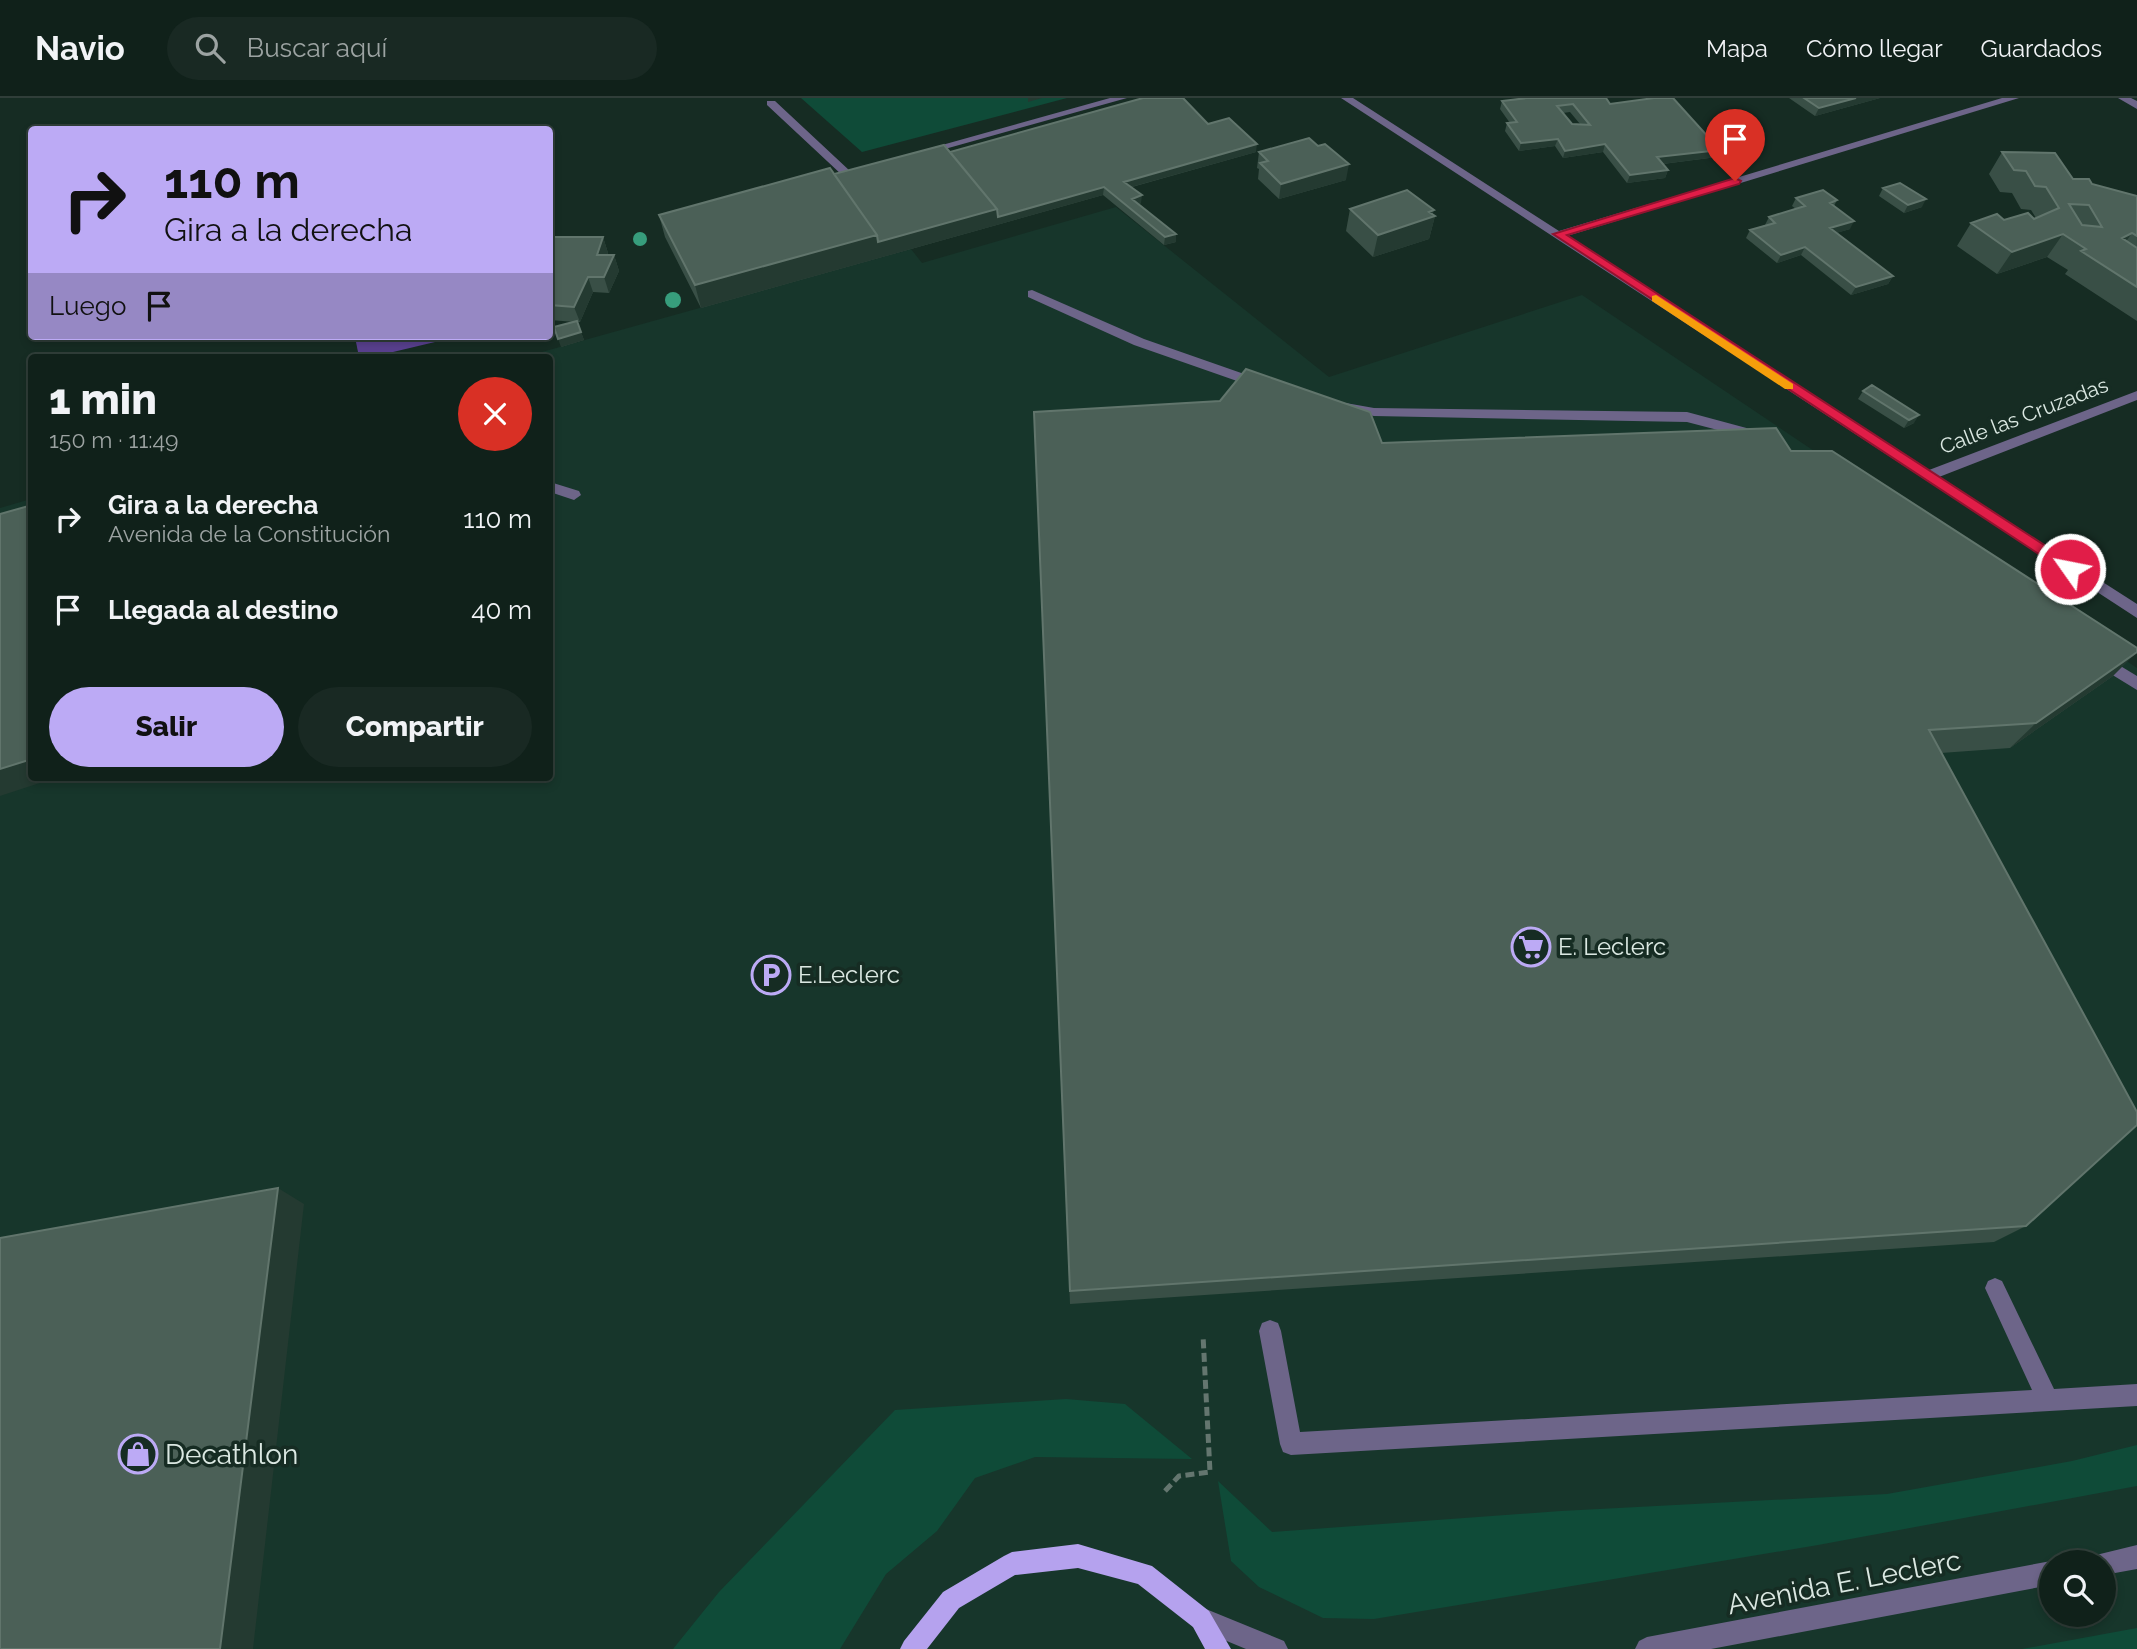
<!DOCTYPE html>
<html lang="es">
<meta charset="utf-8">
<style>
body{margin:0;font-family:Raleway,sans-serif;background:#192923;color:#f1f3f6;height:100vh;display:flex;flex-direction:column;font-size:26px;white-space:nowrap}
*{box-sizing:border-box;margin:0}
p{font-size:23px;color:#9ca3a2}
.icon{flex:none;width:38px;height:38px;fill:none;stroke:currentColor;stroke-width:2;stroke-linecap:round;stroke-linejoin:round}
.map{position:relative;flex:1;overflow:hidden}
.sheet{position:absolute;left:28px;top:256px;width:525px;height:427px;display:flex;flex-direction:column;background:#10211a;border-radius:7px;box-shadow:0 4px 10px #0003,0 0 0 2px #303e39}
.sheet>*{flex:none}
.hud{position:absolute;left:28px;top:28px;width:525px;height:214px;border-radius:7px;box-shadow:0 4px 10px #0003,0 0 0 2px #303e39;background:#bcaaf5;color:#111;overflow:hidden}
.buttons{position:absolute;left:2039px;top:1452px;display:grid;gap:14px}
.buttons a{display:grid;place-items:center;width:77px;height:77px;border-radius:50%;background:#10211a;box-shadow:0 4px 10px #0003,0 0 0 2px #303e39;font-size:35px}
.pin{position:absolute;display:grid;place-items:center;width:60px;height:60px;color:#fff;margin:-72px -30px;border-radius:50% 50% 50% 0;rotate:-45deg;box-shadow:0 0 7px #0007}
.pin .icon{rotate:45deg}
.me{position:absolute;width:77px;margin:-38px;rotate:303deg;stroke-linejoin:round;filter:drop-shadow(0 0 5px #0008)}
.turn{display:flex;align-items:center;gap:24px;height:147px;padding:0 21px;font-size:32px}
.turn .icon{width:91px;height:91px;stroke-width:2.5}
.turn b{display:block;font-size:49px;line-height:60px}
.then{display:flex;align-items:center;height:66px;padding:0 21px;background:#0003;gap:14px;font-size:26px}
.round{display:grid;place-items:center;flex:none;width:74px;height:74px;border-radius:37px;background:#192923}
.overview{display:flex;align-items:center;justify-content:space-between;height:119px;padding:0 21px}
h1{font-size:42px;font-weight:800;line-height:52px}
.action{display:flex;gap:14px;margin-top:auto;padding:14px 21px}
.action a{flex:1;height:80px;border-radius:42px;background:#bcaaf5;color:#111;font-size:28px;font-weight:800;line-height:80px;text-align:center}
.action a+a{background:#192923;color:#f1f3f6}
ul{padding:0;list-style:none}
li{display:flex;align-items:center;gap:21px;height:91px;padding:0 21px}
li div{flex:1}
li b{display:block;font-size:26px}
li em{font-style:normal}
header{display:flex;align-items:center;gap:42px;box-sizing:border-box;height:98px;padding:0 35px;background:#10211a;border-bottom:2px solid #303e39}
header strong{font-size:33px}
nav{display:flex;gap:38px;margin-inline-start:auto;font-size:24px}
.search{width:490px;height:63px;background:#192923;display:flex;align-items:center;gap:18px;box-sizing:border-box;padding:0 24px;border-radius:38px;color:#9ca3a2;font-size:26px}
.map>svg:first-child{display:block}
.built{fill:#17362b;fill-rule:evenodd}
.green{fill:#0f4b38}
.water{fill:#5a4191}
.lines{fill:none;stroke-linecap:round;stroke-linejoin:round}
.path{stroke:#64766f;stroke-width:5;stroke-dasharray:9 4.5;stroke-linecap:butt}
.service{fill:#6d6589;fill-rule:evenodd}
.minor{fill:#6d6589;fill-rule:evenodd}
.primary{fill:#b5a2ee;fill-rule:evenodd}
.tree{fill:#379d7c}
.wall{fill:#394f46;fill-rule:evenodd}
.shaded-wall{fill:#243a31}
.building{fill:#4b6057;stroke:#61756c;stroke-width:2;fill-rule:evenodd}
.route{fill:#e11d48;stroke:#92132f;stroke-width:2}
.slow{fill:#f59e0b}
.labels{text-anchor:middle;stroke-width:7;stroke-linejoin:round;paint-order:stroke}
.far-street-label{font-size:21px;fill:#dbe8e2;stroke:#162c23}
.poi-label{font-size:24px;fill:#dbe8e2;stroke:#162c23;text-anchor:start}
.near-poi-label{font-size:28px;fill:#dbe8e2;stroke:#162c23;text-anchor:start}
.near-street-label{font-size:28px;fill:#dbe8e2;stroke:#162c23}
</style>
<header>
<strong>Navio</strong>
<div class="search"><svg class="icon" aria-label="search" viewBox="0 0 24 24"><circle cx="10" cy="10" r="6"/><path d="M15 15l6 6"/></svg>Buscar aquí</div>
<nav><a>Mapa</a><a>Cómo llegar</a><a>Guardados</a></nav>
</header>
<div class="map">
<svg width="2137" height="1551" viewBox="0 0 2137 1551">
<rect width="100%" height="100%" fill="#162c23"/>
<path class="built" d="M1116 109 1329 279 1582 197 2137 570V1551H0V410L31 401 32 679H550V259H524L911 151 922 165ZM2051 1465H2104V1517H2051Z"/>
<path class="green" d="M801 0H1067L862 54Z
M1066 1301 1125 1306 1192 1361 1035 1359 975 1380 937 1433 886 1476 840 1551H673L719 1494 895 1312Z
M2137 1347V1388L1818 1447 1374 1521 1323 1520 1259 1489 1231 1463 1218 1383 1272 1434 1561 1413 1887 1396 2072 1363Z
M2137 1530V1551H2022Z"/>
<path class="water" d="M382 238H433L435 244 372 259H359L356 244Z"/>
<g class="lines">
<path class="path" d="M1165 1393 1179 1378 1210 1374 1203 1237"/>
<path class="service" d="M1032 192 1144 241 1267 284 1269 287 1267 290H1257L1134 247 1028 199V193Z
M1340 304 1374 310 1687 314 1765 335 1767 338 1760 343 1687 324 1374 318 1335 311V305Z
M550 384 579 393 581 397 574 402 550 394Z
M2099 555 2137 578V592L2093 565 2091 561 2093 557Z
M1995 1180 2002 1183 2054 1291 2137 1286V1308L1291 1357 1283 1354 1280 1346 1259 1233 1262 1225 1270 1222 1278 1225 1281 1233 1300 1334 2032 1292 1985 1190 1988 1183Z"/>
<path class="minor" d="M1110 0H1127L927 56 917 54Z
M1341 0H1353L1559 133 2002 0H2019L1567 138 1929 372 2137 293V302L1939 379 2137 506V520Z
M2118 0H2131L2137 3V11Z
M767 3H775L850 73V77H842L767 7Z
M2137 1447V1471L2104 1477V1465H2092L2096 1457Z
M2051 1463 2054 1465H2051V1487L1711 1551H1635L1639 1543 1647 1539Z
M1201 1509 1284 1543 1288 1551H1246L1193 1529 1189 1521 1193 1513Z"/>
<path class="primary" d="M1078 1446 1152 1468 1209 1513 1231 1551H1205L1193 1529 1138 1486 1078 1470 1015 1477 959 1510 927 1551H900L904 1543 943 1494 1004 1458 1012 1454Z"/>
</g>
<g class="tree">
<circle cx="640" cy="141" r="7"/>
<circle cx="673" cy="202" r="8"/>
</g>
<path class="wall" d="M1789 0H1880L1815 18Z
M1502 3 1610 6 1717 59 1663 66 1668 72 1665 80 1627 85 1603 54 1563 60 1555 48 1519 53 1505 33 1507 25H1510L1500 11ZM1570 14 1580 26H1572L1563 15Z
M1208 26 1256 54 1132 89 1141 105 1139 106 1176 144 1164 147 1103 97 701 210 665 139 659 117 834 76 950 54Z
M1318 48 1346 82 1279 101 1258 81 1259 71 1257 70 1259 54Z
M2002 54 2073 81 2137 98V223L2065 176 2068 172 2047 159 1997 176 1957 148 1971 125 2036 120 2031 112 2021 111 2012 95 2000 94 1989 76Z
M1883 90 1922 109 1904 115 1879 98Z
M1796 100 1837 102 1834 108 1850 131 1836 135 1893 178 1888 186 1851 197 1801 157 1777 165 1746 140 1750 132 1765 127 1769 119 1796 111 1792 108Z
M1350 111 1434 112 1432 116 1435 118 1429 141 1373 159 1346 133Z
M550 139H603L608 155V157H614L619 173 609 195 593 194 580 224H577L584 242 561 249 575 224 550 222Z
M1863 293 1914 325 1904 330 1858 301Z
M1035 342 1382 345 1791 353 2113 578 2010 650 1941 655 2026 1128 1994 1144 1070 1206Z"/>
<path class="shaded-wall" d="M1028 0H1042L1028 4Z
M1856 0H1880L1815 18 1819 10Z
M1558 41 1555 48 1519 53 1521 45Z
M1257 46 1256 54 1124 91V84Z
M1605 46 1603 54 1563 60 1565 53Z
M1720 52 1717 59 1654 67 1657 59Z
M1349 66 1346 82 1279 101 1281 86Z
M1668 72 1665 80 1627 85 1630 77Z
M1104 89 1103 97 701 210 695 187 877 137Z
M1142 97 1141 105 1132 109V101Z
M1926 101 1922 109 1904 115 1908 107Z
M1434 112 1432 119 1435 118 1429 141 1373 159 1378 137Z
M1854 123 1850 131 1826 138 1830 130Z
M2132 135 2116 158 2122 140Z
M1176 136V144L1164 147 1165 139Z
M2063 136 2047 159 1997 176 2012 154Z
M603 139 608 155 602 172 597 157Z
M1805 149 1801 157 1777 165 1781 157Z
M614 157 619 173 609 195 604 179Z
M1893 178 1888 186 1851 197 1856 189Z
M588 179 593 194 580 224 574 209Z
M581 234 584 242 561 249 558 241Z
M1919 317 1914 325 1904 330 1909 322Z
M2137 554 2113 578 2010 650 2036 625Z
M32 661V679H58L0 698V671Z
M278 1090 304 1106 253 1551H220Z"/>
<path class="building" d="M1143 0H1183L1208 26 1229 20 1257 46 1124 84 1142 97 1132 101 1176 136 1165 139 1104 89 998 119 997 111 950 54Z
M1527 0H1606L1610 6 1654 0H1673L1720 52 1657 59 1668 72 1630 77 1605 46 1565 53 1558 41 1521 45 1507 25 1517 24 1502 3ZM1573 6 1590 27 1572 26 1557 8Z
M1804 0H1856L1819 10Z
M1309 40 1318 48 1325 46 1349 66 1281 86 1260 65 1268 63 1259 54Z
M944 47 997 111 878 144 877 137 834 76Z
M2002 54 2055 55 2073 81H2089L2092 86 2137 98V138L2132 135 2122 140 2137 150V189L2081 153 2086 151 2063 136 2012 154 1971 125 1997 116 2004 122 2028 115 2034 121 2059 110 2046 89 2035 88 2026 73 2014 72ZM2069 106 2089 107 2102 129 2082 127Z
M830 70 877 137 695 187 659 117Z
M1900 85 1926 101 1908 107 1883 90Z
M1407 92 1434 112 1429 114 1435 118 1378 137 1350 111Z
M1823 92 1837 102 1830 105 1854 123 1830 130 1893 178 1856 189 1805 149 1781 157 1750 132 1775 125 1769 119 1805 108 1796 100Z
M550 139H603L597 157H614L604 179H588L574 209 550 207Z
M577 223 581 234 558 241 554 229Z
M1246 271 1370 314 1382 345 1776 330 1791 353H1832L2137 550V554L2036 625 1929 632 2137 1014V1027L2026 1128 1070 1193 1034 314 1220 303Z
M1872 287 1919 317 1909 322 1863 293Z
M32 407V661L0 671V416Z
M278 1090 220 1551H0V1140Z"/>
<path class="route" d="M1735 80 1741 83 1739 86 1567 137 2075 467V474H2066L1553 136Z"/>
<path class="slow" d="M1656 197 1793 286V291H1785L1652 203V198Z"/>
<defs>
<symbol id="supermarket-ring" viewBox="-11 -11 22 22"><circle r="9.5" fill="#162c23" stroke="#bcaaf5" stroke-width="1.5"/><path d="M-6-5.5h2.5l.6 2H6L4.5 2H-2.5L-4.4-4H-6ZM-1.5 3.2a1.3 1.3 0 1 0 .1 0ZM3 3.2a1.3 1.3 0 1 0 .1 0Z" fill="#bcaaf5"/></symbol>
<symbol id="parking-ring" viewBox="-11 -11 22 22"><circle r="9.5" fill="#162c23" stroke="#bcaaf5" stroke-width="1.5"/><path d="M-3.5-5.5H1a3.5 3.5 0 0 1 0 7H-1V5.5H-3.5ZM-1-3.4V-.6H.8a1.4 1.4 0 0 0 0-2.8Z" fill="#bcaaf5"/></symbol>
<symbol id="shop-ring" viewBox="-11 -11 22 22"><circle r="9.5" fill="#162c23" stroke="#bcaaf5" stroke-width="1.5"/><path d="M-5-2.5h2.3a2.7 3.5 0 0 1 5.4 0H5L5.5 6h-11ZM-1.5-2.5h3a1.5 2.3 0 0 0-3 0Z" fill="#bcaaf5"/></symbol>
</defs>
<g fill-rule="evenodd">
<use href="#supermarket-ring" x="1509" y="827" width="44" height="44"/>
<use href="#parking-ring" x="749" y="855" width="44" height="44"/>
<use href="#shop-ring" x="116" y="1334" width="44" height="44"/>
</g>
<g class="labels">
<g class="far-street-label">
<text transform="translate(2024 318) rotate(-21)" y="7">Calle las Cruzadas</text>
</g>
<g class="poi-label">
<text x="1558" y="857">E. Leclerc</text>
<text x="798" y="885">E.Leclerc</text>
</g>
<g class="near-poi-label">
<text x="165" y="1366">Decathlon</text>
</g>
<g class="near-street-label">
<text transform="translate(1844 1484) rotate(-11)" y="10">Avenida E. Leclerc</text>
</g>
</g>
</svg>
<div class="buttons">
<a><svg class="icon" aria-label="search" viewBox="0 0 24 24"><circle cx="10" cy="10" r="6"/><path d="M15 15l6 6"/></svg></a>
</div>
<div class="pin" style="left:1735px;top:83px;background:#d93025"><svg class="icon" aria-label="arrive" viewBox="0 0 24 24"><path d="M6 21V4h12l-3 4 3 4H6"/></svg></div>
<svg class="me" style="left:2070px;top:471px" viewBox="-20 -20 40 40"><circle r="17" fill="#e11d48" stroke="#fff" stroke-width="3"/><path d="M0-11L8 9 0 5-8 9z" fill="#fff"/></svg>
<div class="hud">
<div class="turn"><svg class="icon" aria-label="right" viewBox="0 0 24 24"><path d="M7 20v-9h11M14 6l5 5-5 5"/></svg><div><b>110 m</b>Gira a la derecha</div></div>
<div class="then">Luego<svg class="icon" aria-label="arrive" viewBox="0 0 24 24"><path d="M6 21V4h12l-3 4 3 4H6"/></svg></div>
</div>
<section class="sheet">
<div class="overview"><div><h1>1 min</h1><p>150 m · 11:49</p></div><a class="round" style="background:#d93025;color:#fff"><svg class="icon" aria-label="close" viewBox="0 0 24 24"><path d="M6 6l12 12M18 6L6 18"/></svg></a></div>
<ul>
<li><svg class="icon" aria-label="right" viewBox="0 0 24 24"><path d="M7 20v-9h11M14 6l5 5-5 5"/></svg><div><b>Gira a la derecha</b><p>Avenida de la Constitución</p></div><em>110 m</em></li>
<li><svg class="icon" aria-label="arrive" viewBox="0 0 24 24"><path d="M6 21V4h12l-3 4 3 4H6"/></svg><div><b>Llegada al destino</b></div><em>40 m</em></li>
</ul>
<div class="action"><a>Salir</a><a>Compartir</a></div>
</section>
</div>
